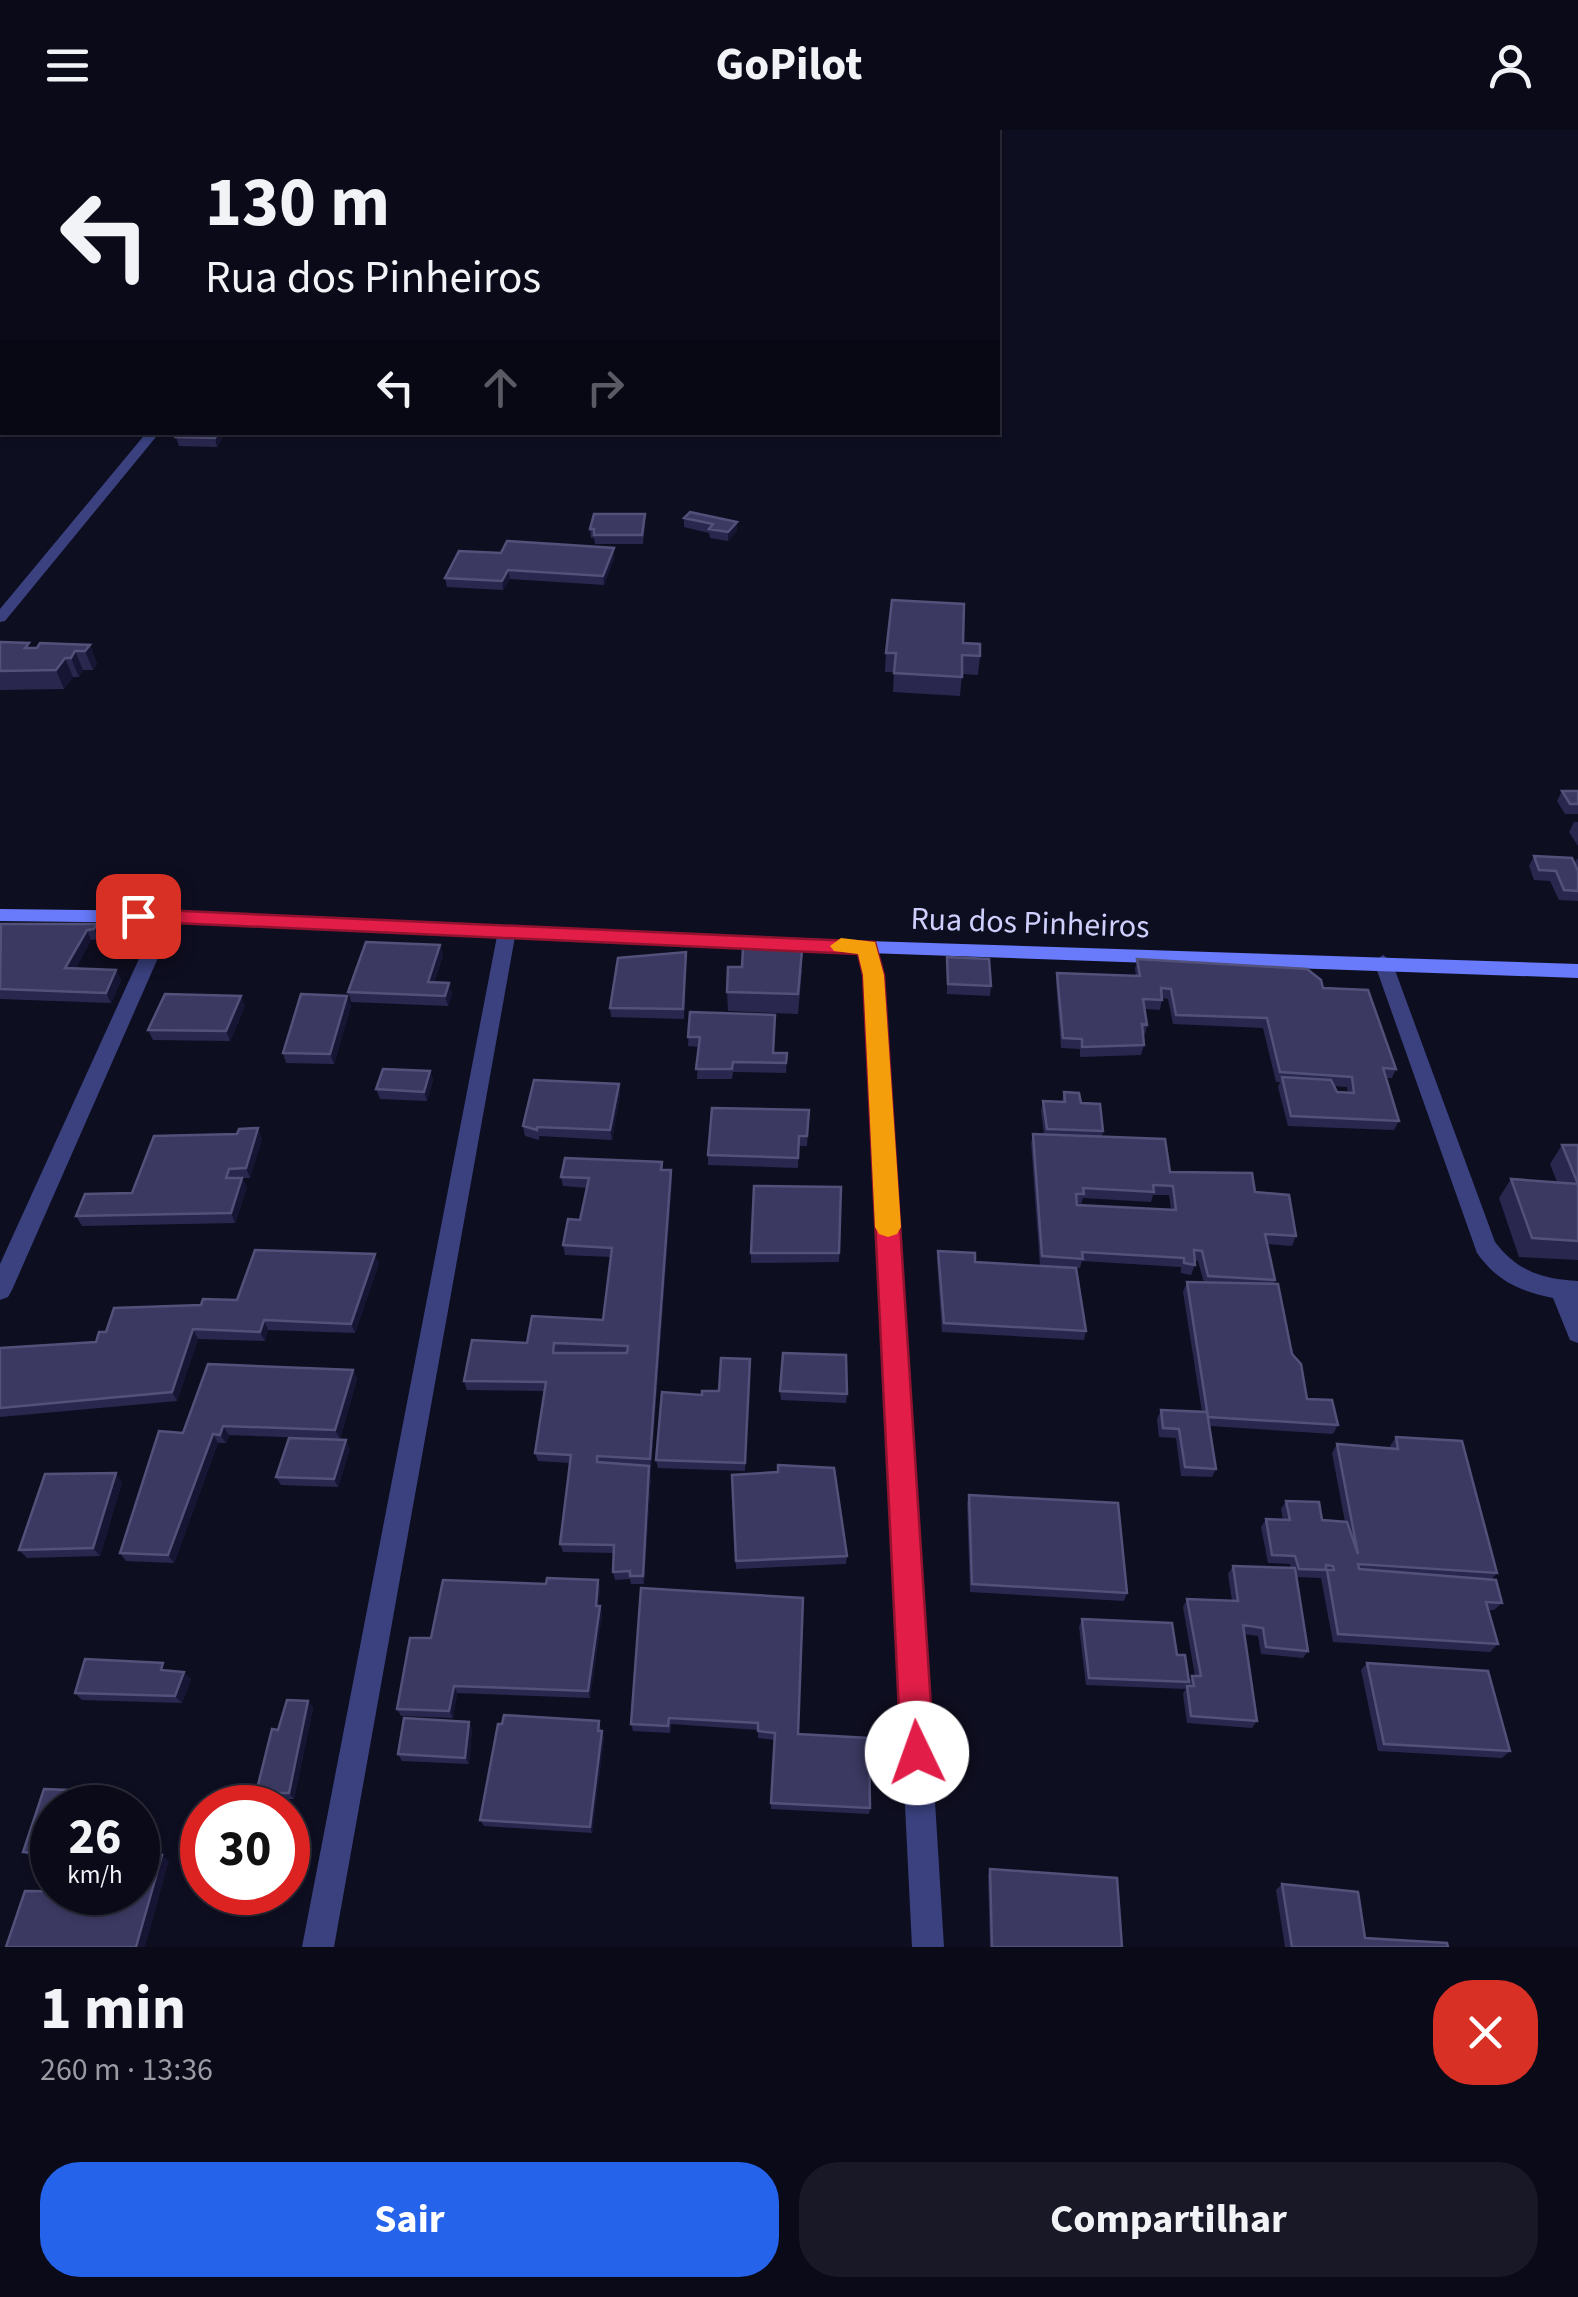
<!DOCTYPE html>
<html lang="pt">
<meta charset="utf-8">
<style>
body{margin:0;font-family:"Source Sans 3",sans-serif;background:#181826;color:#f1f3f6;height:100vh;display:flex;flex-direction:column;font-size:38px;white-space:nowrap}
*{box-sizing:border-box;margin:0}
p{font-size:32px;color:#999aa2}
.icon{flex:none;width:55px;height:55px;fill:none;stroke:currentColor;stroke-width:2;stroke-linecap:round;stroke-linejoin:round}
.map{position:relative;height:1817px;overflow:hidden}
.details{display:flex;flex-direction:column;background:#0a0a19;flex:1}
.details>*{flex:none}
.top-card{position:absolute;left:0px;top:0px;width:1000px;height:305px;box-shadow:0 2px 8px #0004,0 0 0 2px #2a2b38;background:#0a0a19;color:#f1f3f6;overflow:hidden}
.speed{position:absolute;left:30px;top:1655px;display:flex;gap:20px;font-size:50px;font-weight:700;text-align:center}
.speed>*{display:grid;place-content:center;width:130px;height:130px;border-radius:50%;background:#0a0a19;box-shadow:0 2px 8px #0004,0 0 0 2px #2a2b38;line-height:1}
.speed small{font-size:25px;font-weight:400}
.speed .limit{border:15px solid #d22;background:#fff;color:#111}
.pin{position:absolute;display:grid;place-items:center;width:85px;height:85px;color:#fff;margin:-42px;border-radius:20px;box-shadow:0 5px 15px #0006}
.me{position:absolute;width:110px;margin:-55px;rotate:357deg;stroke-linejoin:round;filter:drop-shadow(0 0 8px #0008)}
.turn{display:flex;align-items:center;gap:35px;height:210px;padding:0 40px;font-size:45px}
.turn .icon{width:130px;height:130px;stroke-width:2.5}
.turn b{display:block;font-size:70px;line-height:85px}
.lanes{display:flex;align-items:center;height:95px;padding:0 40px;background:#0003;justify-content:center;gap:50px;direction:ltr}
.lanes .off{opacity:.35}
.round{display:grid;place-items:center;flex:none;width:105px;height:105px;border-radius:40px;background:#181826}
.summary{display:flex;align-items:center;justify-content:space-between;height:170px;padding:0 40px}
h1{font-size:60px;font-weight:700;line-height:75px}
.action{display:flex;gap:20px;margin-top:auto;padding:20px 40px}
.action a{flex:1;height:115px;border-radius:40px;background:#2563eb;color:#fff;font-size:40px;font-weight:700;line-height:115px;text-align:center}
.action a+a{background:#181826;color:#f1f3f6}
header{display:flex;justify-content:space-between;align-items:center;height:130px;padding:0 40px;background:#0a0a19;font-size:45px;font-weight:700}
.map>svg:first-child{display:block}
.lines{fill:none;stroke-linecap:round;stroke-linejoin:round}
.street{fill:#3a417e;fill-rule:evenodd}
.secondary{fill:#697afa;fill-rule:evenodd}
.wall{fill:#29274e;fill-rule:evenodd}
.shaded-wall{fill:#171534}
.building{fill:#3b3961;stroke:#52517a;stroke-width:2.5;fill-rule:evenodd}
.route{fill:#e11d48;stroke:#92132f;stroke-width:2.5}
.slow{fill:#f59e0b}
.labels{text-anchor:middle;stroke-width:10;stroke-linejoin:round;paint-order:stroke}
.street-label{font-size:32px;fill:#cfd0fe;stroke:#0e0e21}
</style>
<header><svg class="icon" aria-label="menu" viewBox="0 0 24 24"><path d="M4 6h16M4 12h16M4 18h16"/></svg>GoPilot<svg class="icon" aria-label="person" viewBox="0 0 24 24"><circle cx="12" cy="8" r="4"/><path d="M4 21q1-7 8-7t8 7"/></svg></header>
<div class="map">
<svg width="1578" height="1817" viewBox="0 0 1578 1817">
<rect width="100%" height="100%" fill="#0e0e21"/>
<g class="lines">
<path class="street" d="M2 63V70L0 71V64Z
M147 302H160L5 491 0 492V479Z
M167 781 176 787 12 1160 8 1167 0 1170V1134L158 787Z
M507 795 516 801 334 1817H302L498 801Z
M868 811 877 817 884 845 944 1817H912L864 845 859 817Z
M1383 825 1392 832 1495 1112C1517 1141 1542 1149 1578 1151V1213L1570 1210 1553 1168C1519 1161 1497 1151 1477 1123L1374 832Z"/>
<path class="secondary" d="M0 779 167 781 868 811 1578 834V848L868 823 167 793 0 791Z"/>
</g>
<path class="wall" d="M180 302H220L222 309 217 317 179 316 176 307Z
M645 384V393L643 414H595L594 408H591L590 399Z
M684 388 737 392V401L728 411 710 408 709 403 684 397Z
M614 428 604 455 510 449 503 460 447 457 445 448Z
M0 512 31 518 90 515 97 534 93 540H83L79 547H73L64 559 0 560Z
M963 513 980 526 978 545 962 544 960 566 893 562 894 542H885L886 523Z
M1562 661H1578V684H1565L1557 671Z
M1574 692H1578V716L1569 702Z
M1534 726 1574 733 1578 728V771L1559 770 1550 751 1534 750 1529 736Z
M96 794 101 804 99 809 91 810 76 838 116 840 121 850 111 873 0 869V796Z
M440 815 443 825 434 852 452 863 448 876 351 872 348 862Z
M686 822 684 889 611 887 610 878Z
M947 827 991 856 990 866 947 864Z
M1137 829 1323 858 1396 939 1392 948H1386L1399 991 1394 1000 1288 996 1278 957 1280 952H1276L1263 898 1173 894 1168 869 1162 868 1160 880 1145 879 1147 895 1145 905 1143 904 1144 915 1141 925 1080 927V919L1061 918 1056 852 1057 843 1136 846 1135 839ZM1334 956 1347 957 1348 963 1337 962Z
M802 840 798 884 728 881 727 862Z
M347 866 351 876 334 934 286 933 283 923Z
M245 876 230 911 153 910 148 900Z
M690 882 774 923H787L786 943 733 942 732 949H697L699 917 688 916Z
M430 941 433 950 427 971 380 969 376 959Z
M619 954 620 964 612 1010 539 1006V1010L525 1006 523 996Z
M1064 962 1081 973 1103 1001 1102 1007 1170 1042 1255 1062 1296 1106 1292 1116 1267 1114 1275 1150 1274 1154 1292 1224 1307 1269 1338 1295 1333 1304 1210 1296 1216 1339 1212 1347 1181 1346 1176 1308 1159 1307 1157 1289 1161 1280 1202 1282 1183 1162 1187 1152 1204 1153 1198 1131 1194 1130 1195 1135 1191 1145 1181 1143V1137L1082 1131 1080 1138H1076L1086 1201 1084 1210 942 1202 937 1130 938 1121 975 1132 1040 1136 1031 1013 1033 1004H1044L1041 981 1043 971 1062 972ZM1153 1065H1169L1171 1079 1077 1075V1073L1081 1074 1083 1068 1151 1072Z
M809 980 807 1016H799L798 1038 708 1035V1025Z
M262 1008 250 1048H242L247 1057 235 1093 82 1096 76 1086Z
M1562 1015H1578V1130L1519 1127 1499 1068 1511 1049 1557 1052 1550 1034Z
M662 1032 663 1040H671L672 1050 651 1338 650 1337 651 1344 644 1454H631L630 1449 615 1450 613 1442 614 1423 563 1422 560 1414 570 1333 538 1331 535 1323 544 1261 467 1260 464 1251 527 1213 603 1190 611 1127 565 1125 563 1115 580 1090 587 1058 563 1056 561 1047Z
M841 1057 839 1132 751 1133V1123Z
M379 1133 355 1203 268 1200 265 1211 198 1209 177 1271 0 1287V1218L96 1212 106 1202 201 1175 237 1170Z
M750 1229 745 1341 658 1338 656 1330 702 1265 719 1261Z
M353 1240 357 1249 340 1309 229 1305 226 1313H218L174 1433 126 1431 120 1423 183 1303Z
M780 1261 847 1264 846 1273 781 1270Z
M1396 1307 1497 1443 1491 1450 1502 1473 1494 1480H1488L1498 1514 1490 1522 1333 1512 1321 1448 1296 1447 1308 1521 1303 1528 1261 1524 1258 1506 1244 1504 1257 1591 1252 1598 1187 1593 1183 1564 1187 1556H1188V1553L1185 1559 1086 1555 1079 1497 1082 1489 1177 1525 1189 1552 1192 1546H1195L1183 1477 1187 1469 1232 1471 1228 1444 1233 1436 1291 1438 1290 1434 1268 1433 1261 1397 1266 1389 1283 1390 1281 1379 1286 1371 1322 1390 1345 1392 1332 1323 1337 1314 1391 1319 1390 1316Z
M346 1310 350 1319 338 1357 281 1355 276 1347Z
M778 1342 847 1426 846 1434 736 1439 732 1345Z
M122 1352 100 1426 27 1428 19 1420Z
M969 1365 1127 1463 1124 1471 970 1462 967 1373Z
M598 1450 600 1458 598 1476H600L602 1484 590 1568 457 1563 453 1588 401 1586 397 1579 431 1508 546 1454Z
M641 1458 798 1604 870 1678 869 1684 771 1679 774 1610 758 1608V1600L671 1594 670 1603 633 1601 631 1594Z
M1367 1533 1510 1621 1502 1628 1378 1621 1361 1540Z
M170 1541 191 1549 182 1573 82 1570 75 1563Z
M308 1571 313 1578 294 1669 262 1670 256 1663 278 1600Z
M599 1591 601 1601H602L604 1608 592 1703 484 1696 480 1690Z
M472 1599 469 1634 402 1631 398 1624Z
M44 1659 120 1662 127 1669 124 1678H52V1728H32L23 1722Z
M990 1739 1122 1817H990L988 1745Z
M1282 1754 1365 1808 1448 1817H1285L1276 1760Z"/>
<path class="shaded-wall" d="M218 302H220L222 309 217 317 215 308Z
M737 392V401L728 411V402Z
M614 418V428L604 455 603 446Z
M508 440 510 449 503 460 502 451Z
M90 515 97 534 93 540 85 521Z
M75 521 83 540 79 547 71 528Z
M65 528 73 547 64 559 56 540Z
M96 794 101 804 99 809 94 799Z
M87 800 91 810 71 848 65 838Z
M440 815 443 825 430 862 428 852Z
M116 840 121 850 111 873 106 863Z
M449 853 452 863 448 876 445 866Z
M241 866 245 876 230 911 226 901Z
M347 866 351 876 334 934 330 924Z
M430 941 433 950 427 971 424 962Z
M619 954 620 964 612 1010 610 1000Z
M258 998 262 1008 250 1048 246 1038Z
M671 1040 672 1050 651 1338 650 1329Z
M242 1048 247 1057 235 1093 231 1083Z
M375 1124 379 1133 355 1203 351 1194Z
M264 1190 268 1200 265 1211 260 1202Z
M193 1199 198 1209 177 1271 172 1262Z
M353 1240 357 1249 340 1309 335 1300Z
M223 1296 229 1305 226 1313 220 1305Z
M213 1304 218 1313 174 1433 168 1425Z
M346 1310 350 1319 338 1357 334 1349Z
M649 1336 651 1344 644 1454 643 1446Z
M116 1343 122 1352 100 1426 93 1418Z
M598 1450 600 1458 598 1483 596 1476Z
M600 1476 602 1484 590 1568 588 1561Z
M184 1542 191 1549 182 1573 175 1566Z
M454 1556 457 1563 453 1588 449 1581Z
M308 1571 313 1578 294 1669 289 1663Z
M469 1592 472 1599 469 1634 465 1628Z
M602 1601 604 1608 592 1703 590 1697Z
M120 1662 127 1669 124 1678H115Z
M162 1725 169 1731 145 1817H136Z"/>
<path class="building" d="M513 0H550L549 2H554H512Z
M746 0H752L758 1 740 2Z
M180 302H218L215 308 176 307Z
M690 382 737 392 728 402 709 399 713 394 684 388Z
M594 384H645L642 405H594V399H590Z
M507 411 614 418 603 446 508 440 502 451 445 448 459 421 501 423Z
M892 470 964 474 963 513 980 514V526L962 525V547L894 543 896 523H886Z
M0 512 29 513 25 518H37L40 513 90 515 85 521H75L71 528H65L56 540 0 541Z
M1562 661H1578V674H1570Z
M1534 726 1572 728 1578 741V761L1564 760 1556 741 1539 740Z
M1 794H96L94 799 87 800 65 838 116 840 106 863 0 859Z
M366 812 440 815 428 852 449 853 445 866 348 862Z
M743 818 802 820 798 864 727 862 728 837H742Z
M686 822 683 879 610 878 618 828Z
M947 827 989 829 991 856 948 854Z
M1137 829 1307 839 1321 850 1323 858 1368 860 1396 939 1383 938 1399 991 1291 986 1282 947 1331 950 1337 962 1354 963 1352 947 1280 942 1267 888 1176 885 1171 859 1161 858 1162 870 1143 869 1147 895 1142 894 1144 915 1082 917V909L1063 908 1057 843 1140 846Z
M165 864 241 866 226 901 148 900Z
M301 864 347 866 330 924 283 923Z
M690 882 775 885 773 923H787L786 933 733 932 732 939H696L700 907H688Z
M383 939 430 941 424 962 376 959Z
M534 950 619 954 610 1000 537 997V1000L523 996Z
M1064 962 1079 963 1081 973 1100 974 1103 1001 1047 999 1043 971 1065 972Z
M712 978 809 980 807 1006H799L798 1028 708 1025Z
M258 998 246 1038 229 1039 226 1048H242L231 1083 76 1086 85 1064 132 1063 154 1006 237 1004 239 999Z
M1033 1004 1165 1009 1170 1042 1252 1043 1255 1062 1289 1065 1296 1106 1265 1104 1275 1150 1208 1146 1202 1121 1194 1120 1195 1135 1184 1133V1128L1082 1122 1083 1129 1042 1126ZM1153 1055 1173 1056 1176 1080 1077 1075 1076 1064H1084L1083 1058 1154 1062Z
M1562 1015H1578V1111L1532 1108 1511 1049 1578 1054Z
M565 1028 662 1032 661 1040H671L650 1329 597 1326V1332L649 1336 643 1446H630V1441L613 1442 614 1415 560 1414 571 1325 535 1323 546 1252 464 1251 472 1210 527 1213 532 1186 603 1190 612 1118 563 1115 568 1089 580 1090 589 1048 561 1047ZM554 1213 628 1216 627 1223H553Z
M754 1056 841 1057 839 1123H751Z
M255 1120 375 1124 351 1194 264 1190 260 1202 193 1199 172 1262 0 1278V1218L96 1212 99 1202H106L114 1178 201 1175 203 1169 237 1170Z
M938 1121 975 1123V1132L1076 1138 1086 1201 944 1193Z
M1187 1152 1278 1154 1292 1224 1301 1234 1307 1269 1332 1270 1338 1295 1208 1287Z
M783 1223 846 1225 847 1264 780 1261Z
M721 1228 750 1229 745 1333 656 1330 662 1262 702 1265V1261H719Z
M208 1234 353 1240 335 1300 223 1296 220 1305 213 1304 168 1425 120 1423 159 1301 183 1303Z
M1161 1280 1207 1282 1216 1339 1185 1337 1179 1299 1163 1298Z
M1396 1307 1462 1311 1497 1443 1358 1434 1359 1439 1496 1450 1502 1473 1486 1472 1498 1514 1338 1504 1327 1440 1299 1439 1295 1426 1272 1425 1266 1389 1290 1390 1286 1371 1319 1372 1322 1390 1347 1392 1358 1424 1337 1314 1398 1319ZM1326 1435 1333 1436 1334 1440H1326Z
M289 1308 346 1310 334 1349 276 1347Z
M778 1335 834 1338 847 1426 736 1431 732 1345 778 1342Z
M116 1343 93 1418 19 1420 45 1344Z
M969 1365 1118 1373 1127 1463 972 1454Z
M1233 1436 1295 1438 1308 1521 1266 1517 1263 1498 1243 1495 1257 1591 1191 1586 1187 1556H1194L1192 1546H1201L1187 1469 1238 1471Z
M547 1448 598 1450 596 1476H600L588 1561 454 1556 449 1581 397 1579 410 1508H431L443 1450 546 1454Z
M641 1458 803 1468 798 1604 869 1608 870 1678 771 1673 775 1603 758 1601V1593L669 1588 668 1596 631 1594Z
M1082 1489 1172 1493 1177 1525H1185L1189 1552 1089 1548Z
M85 1529 163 1533 161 1540 184 1542 175 1566 75 1563Z
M1367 1533 1488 1541 1510 1621 1384 1614Z
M287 1570 308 1571 289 1663H256L272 1599 278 1600Z
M504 1585 599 1591 598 1601H602L590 1697 480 1690 498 1594H502Z
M404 1588 469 1592 465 1628 398 1624Z
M44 1659 120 1662 115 1678H52V1723L23 1722Z
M138 1725H162L136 1817H6L25 1761 138 1762Z
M990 1739 1117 1748 1122 1817H992Z
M1282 1754 1358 1762 1365 1808 1447 1813 1448 1817H1292Z"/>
<path class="route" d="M138 779 875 812 884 845 934 1623 929 1635 917 1639 905 1635 901 1623 863 845 858 824 131 791 128 786Z"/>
<path class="slow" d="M841 808 875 812 884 845 901 1097 897 1104 888 1107 879 1104 875 1097 863 845 858 824 834 821 830 816Z"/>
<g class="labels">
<g class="street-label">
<text transform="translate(1030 792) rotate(2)" y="11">Rua dos Pinheiros</text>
</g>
</g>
</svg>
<div class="speed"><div>26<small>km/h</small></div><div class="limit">30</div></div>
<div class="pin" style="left:138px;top:786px;background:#d93025"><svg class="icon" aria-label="arrive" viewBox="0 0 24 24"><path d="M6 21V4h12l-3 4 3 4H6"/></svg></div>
<svg class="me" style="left:917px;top:1623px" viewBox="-20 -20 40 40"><circle r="19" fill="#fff"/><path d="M0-13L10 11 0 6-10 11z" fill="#e11d48"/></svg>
<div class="top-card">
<div class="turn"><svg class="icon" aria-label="left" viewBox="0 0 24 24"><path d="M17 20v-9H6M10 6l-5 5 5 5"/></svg><div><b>130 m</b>Rua dos Pinheiros</div></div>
<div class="lanes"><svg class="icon" aria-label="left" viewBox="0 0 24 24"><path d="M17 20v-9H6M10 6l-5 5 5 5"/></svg><svg class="icon off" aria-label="ahead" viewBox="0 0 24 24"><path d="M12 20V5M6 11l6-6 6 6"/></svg><svg class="icon off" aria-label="right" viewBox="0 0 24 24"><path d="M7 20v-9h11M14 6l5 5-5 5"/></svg></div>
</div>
</div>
<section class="details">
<div class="summary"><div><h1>1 min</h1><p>260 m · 13:36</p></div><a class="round" style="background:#d93025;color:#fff"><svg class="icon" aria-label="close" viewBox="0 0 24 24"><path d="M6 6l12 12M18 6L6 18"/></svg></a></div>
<div class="action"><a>Sair</a><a>Compartilhar</a></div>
</section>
